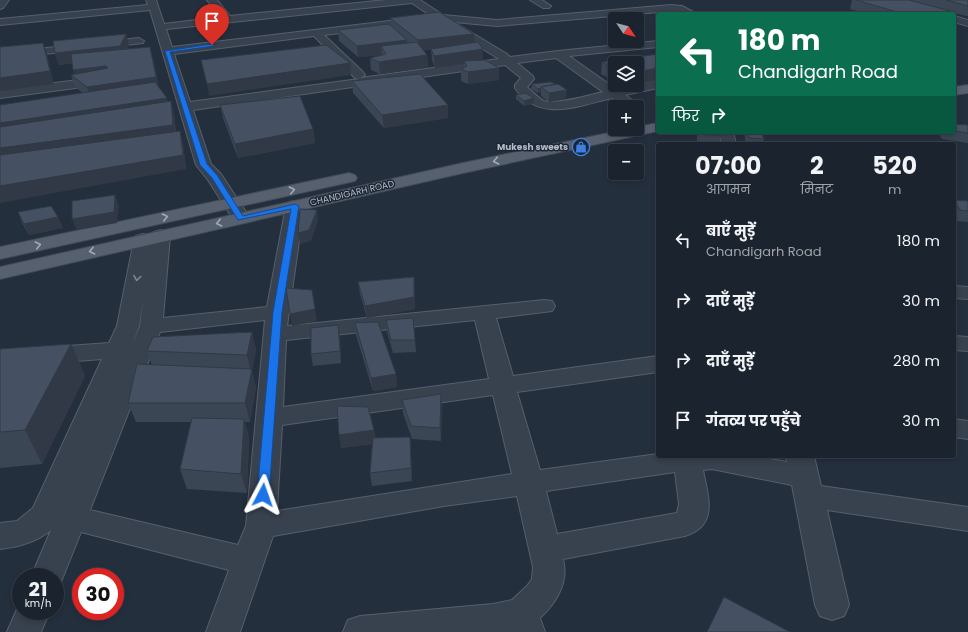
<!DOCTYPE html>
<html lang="hi">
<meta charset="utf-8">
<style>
body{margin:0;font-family:Poppins,"Noto Sans Devanagari",sans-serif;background:#282f3a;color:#f1f3f6;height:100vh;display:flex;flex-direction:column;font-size:15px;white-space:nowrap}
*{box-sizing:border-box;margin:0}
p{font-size:13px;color:#a0a4aa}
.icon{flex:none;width:22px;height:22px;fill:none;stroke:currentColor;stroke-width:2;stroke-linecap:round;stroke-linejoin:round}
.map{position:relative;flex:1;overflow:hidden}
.panel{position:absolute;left:656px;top:142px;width:300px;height:316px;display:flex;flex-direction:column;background:#1b232e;border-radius:4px;box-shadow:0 2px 6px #0003,0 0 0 1px #39404a}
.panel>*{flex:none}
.top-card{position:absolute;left:656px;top:12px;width:300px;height:122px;border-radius:4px;box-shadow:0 2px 6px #0003,0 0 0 1px #39404a;background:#0b6e4f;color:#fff;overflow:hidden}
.needle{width:26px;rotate:125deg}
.controls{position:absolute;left:608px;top:12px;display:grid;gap:8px}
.controls a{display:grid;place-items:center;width:36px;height:36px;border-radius:4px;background:#1b232e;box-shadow:0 2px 6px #0003,0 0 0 1px #39404a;font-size:20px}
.speed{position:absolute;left:12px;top:568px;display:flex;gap:8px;font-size:20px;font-weight:700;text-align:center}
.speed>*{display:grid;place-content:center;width:52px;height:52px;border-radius:50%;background:#1b232e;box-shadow:0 2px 6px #0003,0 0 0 1px #39404a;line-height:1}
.speed small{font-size:10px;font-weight:400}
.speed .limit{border:6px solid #d22;background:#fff;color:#111}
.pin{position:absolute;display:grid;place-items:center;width:34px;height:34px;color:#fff;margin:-41px -17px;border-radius:50% 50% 50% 0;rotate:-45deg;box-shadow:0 0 4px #0007}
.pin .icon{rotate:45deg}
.me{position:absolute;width:44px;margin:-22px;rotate:4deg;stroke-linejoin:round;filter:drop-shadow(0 0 3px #0008)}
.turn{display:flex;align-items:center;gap:14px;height:84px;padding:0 16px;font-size:18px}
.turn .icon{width:52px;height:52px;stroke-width:2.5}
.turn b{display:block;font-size:28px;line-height:34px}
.then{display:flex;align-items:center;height:38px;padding:0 16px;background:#0003;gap:8px;font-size:15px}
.eta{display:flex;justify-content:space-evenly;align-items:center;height:68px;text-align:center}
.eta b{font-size:24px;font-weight:700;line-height:28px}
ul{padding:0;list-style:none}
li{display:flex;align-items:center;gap:12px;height:60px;padding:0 16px}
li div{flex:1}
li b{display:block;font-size:15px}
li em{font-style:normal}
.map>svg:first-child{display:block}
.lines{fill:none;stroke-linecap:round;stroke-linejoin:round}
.minor-casing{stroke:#565f6c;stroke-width:2}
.major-casing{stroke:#414a57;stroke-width:2}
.minor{fill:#38414e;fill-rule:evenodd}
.major{fill:#56606e;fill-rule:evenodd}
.wall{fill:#3b4654}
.shaded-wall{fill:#303945}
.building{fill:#455162;stroke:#303945}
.oneway{stroke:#a1aab7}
.oneway2{stroke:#7c8592}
.route{fill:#1a73e8;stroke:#114b97}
.labels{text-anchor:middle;stroke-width:3;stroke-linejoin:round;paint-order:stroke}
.far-poi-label{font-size:9px;font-weight:bold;fill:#b4bcc9;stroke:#1d2633;text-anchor:end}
.far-street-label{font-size:9px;fill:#b4bcc9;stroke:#1d2633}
</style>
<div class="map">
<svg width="968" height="632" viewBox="0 0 968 632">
<rect width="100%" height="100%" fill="#242f3e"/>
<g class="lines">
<defs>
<path id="minor" d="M0 0H9L3 8 0 9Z
M146 0H156L164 24 221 17 207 0H217L230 16 386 0H420L443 15 497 20 671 5 682 6 697 14C687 14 680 11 671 11L497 26 454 22 507 54 510 57 558 51 658 41V47L569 56 616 89 658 80V88L625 95 642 107 637 111V107H626L612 98C578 106 539 123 515 88V85L521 78 505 65 193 110 211 164 221 174 250 218 247 222 241 223 235 222 208 180 196 165 150 10 0 25V19L148 5ZM412 3 431 16 172 47 166 29ZM438 21 499 59 360 78 365 75 363 72 324 35ZM314 36 355 78 359 79 190 102 174 54ZM556 58 603 92C590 95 556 105 544 101 538 98 532 91 527 87L534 79 533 76 517 63Z
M530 0H542L551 6 549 8H543Z
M954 16 968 20V26L954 22Z
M139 38 144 41 143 43 0 59V53Z
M94 78 98 79 100 82 98 85 0 98V90Z
M719 132H733L736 144H722Z
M295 201 301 202 304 206 287 326 544 300 552 301 555 306 552 311 496 318 513 376 658 356V372L517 392 540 470 658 454V456H753L787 462 786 456H814L821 486 968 507V531L827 510 849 605 844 616 832 620 820 616 815 605 792 485 712 469 703 470C708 497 719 525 685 536L563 559C569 582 557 602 540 618L545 632H343L348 620 360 616 493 604 512 600 527 586 532 579 533 567 517 496 444 506 273 536 240 632H206L229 570 81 532 59 587 55 588V577H31L51 530C37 542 18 547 0 549V523L17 521 33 508 102 359 0 367V351L109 343 117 326 134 240 136 236 143 234 150 236 151 238 154 232 161 230 168 232 170 236 163 318 267 307 286 206 289 202ZM143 300 140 326 132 345 139 326ZM265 320 246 526 238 545 90 510 160 332ZM475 320 489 379 283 407 286 340ZM493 395 512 474 277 511 282 425ZM675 472 679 504 677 513 557 534 546 491Z
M954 286 968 287V299L954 298Z
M954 336 968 337V351L954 350Z
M954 419 968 421V439L954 437Z
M21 600V611H50L41 632H7Z"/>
<path id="major" d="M968 85V93L954 95V87Z
M658 123V131L463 173 0 279V267L463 163 628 129H637V127Z
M349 173 355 175 357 178 355 181 0 259V247Z"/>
</defs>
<use href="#minor" class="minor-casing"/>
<use href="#major" class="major-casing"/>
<use href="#minor" class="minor"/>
<use href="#major" class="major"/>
</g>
<path class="wall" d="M852 0H968V16H966L950 12 949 14H867L850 9Z
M390 18 475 43 483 49V60L499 68V80L468 84 461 81V69L464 67V64L435 68 432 60 431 50H423L427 55 428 67 380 74 371 70 370 58 382 55 358 57 339 41 338 30 388 25H391Z
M126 34 129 45 127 49 153 58 159 88 168 101H171L174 114 176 132 180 131 183 145 186 169 75 87 71 75H74L72 63 59 65 55 53Z
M658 54V80L637 84V63H615V82L601 74 602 62Z
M352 81 448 105V118L384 128 353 93Z
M551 82 566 99 549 102 541 96V92L538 93 531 89 532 84Z
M516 95 534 98V103L524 106 516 99Z
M220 105 313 129 315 143 238 158 223 118Z
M954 124 968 125V143L942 139 937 132H954Z
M697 132H721V136L719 144H697Z
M744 132H761L764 139 763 144H746Z
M954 200 968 201V222L955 221 954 219Z
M18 212 58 217 63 228 29 235 22 223Z
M414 277 415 309 367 318 360 294 358 282Z
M386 320 415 340 416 352 393 353 387 332Z
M355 323 396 374 397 387 373 391 356 335Z
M338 325 340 337 341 363 313 366 311 354Z
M252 332 256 350 252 370 256 388 250 422H245L249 438 247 493 187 489 180 469 191 422H136L128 403 152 365 147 351Z
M71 344 85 376 42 464 0 468V349Z
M402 400 442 407 441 441 412 439 403 413Z
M374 430 375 438 410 437 411 450 412 481 372 486 370 473 372 444 341 448 339 435Z"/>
<path class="shaded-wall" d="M950 11 949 14H929Z
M126 34 129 45 123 57 59 65 55 53Z
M474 34 475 45 419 51 418 40Z
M407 40 408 52 381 46 382 55 358 57 357 46Z
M43 43 47 54 54 84 0 91V78Z
M150 47 159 89 91 100 87 87Z
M483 49V61H464V64L435 68 434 56Z
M427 55 428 67 380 74 379 62Z
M350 63 351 75 209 96 207 84Z
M106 66 110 78H75L73 70Z
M499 68V80L468 84V72Z
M658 68V80L637 84V72Z
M624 85H632L624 87Z
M541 88V92L538 93V89Z
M567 90 566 99 549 102V93Z
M167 98 170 111 0 138V123Z
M534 98V103L524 106V101Z
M171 101 174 114 176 138 0 163V148Z
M448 105V118L384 128 382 115Z
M313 129 315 143 238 158 235 144Z
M180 131 183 145 186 169 0 203V186Z
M115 195 119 206 117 223 77 230 72 219Z
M317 210 318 221 311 241 300 244 298 233Z
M58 217 63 228 29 235 24 224Z
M414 277 415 309 367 318 365 306Z
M312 290 317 321 292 326 290 314Z
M338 325 340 337 341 363 340 351Z
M252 332 256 350 252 370 256 388 250 422 245 403 251 373 247 355Z
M71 344 85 376 42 464 25 430Z
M396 374 397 387 373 391 371 378Z
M441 394 442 407 441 441 440 428Z
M244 419 249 438 247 493 241 474Z
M374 430 375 443 341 448 339 435Z
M410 437 411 450 412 481 411 468Z"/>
<path class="building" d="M856 0H909L950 11 929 14H904Z
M946 0H968V6Z
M439 12 474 34 418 40 390 18Z
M389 24 407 40 357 46 338 30Z
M126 34 120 46 55 53 53 41Z
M417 42 427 55 379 62 370 58 386 54 381 46Z
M478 42 483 49 434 56 431 49Z
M43 43 50 71 0 78V47Z
M326 45 350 63 207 84 201 60Z
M150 47 156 77 87 87 71 75 108 68 106 66 73 70 71 54Z
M658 54V68L637 72V63H615V69L602 62Z
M485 60 499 68 468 72 461 69 467 66 464 61Z
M420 74 448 105 382 115 352 81Z
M155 82 167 98 0 123V105Z
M551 82 555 84 541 87V88L538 89 532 84Z
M558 84 567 90 549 93 541 87Z
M525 93 534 98 524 101 516 95Z
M300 96 313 129 235 144 220 105Z
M171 101 173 125 0 148V127Z
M954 124 968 125V133L954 131Z
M180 131 183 155 0 186V155Z
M698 132H721V136L698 134Z
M748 132H761L764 139 749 138Z
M115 195 114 212 72 219V201Z
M954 200 968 201V211L960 210Z
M51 206 58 217 24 224 18 212Z
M300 209 317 210 309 230 298 233Z
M414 277V297L365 306 358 282Z
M286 288 312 290 315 309 290 314Z
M413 318 415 340H391L386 320Z
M378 322 396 374 371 378 355 323Z
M338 325 340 351 311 354V328Z
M252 332 247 355 147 351 153 337Z
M71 344 25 430 0 432V349Z
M137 364 252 369 245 403H128Z
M441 394 440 428 411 426 402 400Z
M337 406 368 407 374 430 339 435Z
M192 418 244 419 241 474 180 469Z
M410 437 411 468 370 473 373 438Z
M724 597 790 632H707Z"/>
<defs><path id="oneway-chevron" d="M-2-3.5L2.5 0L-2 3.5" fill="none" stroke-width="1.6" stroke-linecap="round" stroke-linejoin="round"/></defs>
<g class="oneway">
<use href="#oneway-chevron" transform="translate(496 161) rotate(168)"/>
<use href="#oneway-chevron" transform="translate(292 190) rotate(-12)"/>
<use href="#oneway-chevron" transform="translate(165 217) rotate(-12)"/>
<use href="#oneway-chevron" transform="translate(219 223) rotate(168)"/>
<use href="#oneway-chevron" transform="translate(38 245) rotate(-12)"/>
<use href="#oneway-chevron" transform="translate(92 251) rotate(167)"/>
</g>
<use class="oneway2" href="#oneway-chevron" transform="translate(137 278) rotate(99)"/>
<path class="route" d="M212 44 214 46 170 52 207 164 217 175 243 216 295 204 299 206 282 312 269 495 267 498 263 500 259 498 257 495 273 312 291 209 238 220 212 178 200 165 165 51Z"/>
<defs>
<symbol id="shop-ring" viewBox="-11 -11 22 22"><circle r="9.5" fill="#1d2633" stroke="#3f7fe0" stroke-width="1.5"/><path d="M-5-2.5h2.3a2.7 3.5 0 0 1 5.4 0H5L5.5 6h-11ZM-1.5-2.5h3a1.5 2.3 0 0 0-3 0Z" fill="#3f7fe0"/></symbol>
</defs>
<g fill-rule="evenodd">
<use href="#shop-ring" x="571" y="137" width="20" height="20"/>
</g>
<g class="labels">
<g class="far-poi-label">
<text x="568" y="150">Mukesh sweets</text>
</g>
<g class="far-street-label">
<text transform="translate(352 193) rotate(-13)" y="3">CHANDIGARH ROAD</text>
</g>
</g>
</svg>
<div class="controls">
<a><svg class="needle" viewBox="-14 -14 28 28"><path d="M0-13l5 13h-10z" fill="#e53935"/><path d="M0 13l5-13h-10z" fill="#a0a4aa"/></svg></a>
<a><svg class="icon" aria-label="layers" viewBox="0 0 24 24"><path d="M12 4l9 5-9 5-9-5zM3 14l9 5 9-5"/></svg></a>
<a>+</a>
<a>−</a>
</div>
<div class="speed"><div>21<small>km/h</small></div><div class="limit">30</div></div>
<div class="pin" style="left:212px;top:45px;background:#d93025"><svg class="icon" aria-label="arrive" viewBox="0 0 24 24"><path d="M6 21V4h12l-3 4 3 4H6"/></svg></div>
<svg class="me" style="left:263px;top:495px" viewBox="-20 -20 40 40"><path d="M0-17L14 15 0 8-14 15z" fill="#1a73e8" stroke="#fff" stroke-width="4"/></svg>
<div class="top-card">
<div class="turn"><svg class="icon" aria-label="left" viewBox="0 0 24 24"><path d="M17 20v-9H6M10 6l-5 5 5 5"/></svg><div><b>180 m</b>Chandigarh Road</div></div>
<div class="then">फिर<svg class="icon" aria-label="right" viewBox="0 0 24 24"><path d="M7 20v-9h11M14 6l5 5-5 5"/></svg></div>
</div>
<section class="panel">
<div class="eta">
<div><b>07:00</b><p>आगमन</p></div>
<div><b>2</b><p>मिनट</p></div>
<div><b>520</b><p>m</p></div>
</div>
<ul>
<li><svg class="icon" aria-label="left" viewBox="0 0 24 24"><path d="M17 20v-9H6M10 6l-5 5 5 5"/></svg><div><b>बाएँ मुड़ें</b><p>Chandigarh Road</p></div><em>180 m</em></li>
<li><svg class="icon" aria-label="right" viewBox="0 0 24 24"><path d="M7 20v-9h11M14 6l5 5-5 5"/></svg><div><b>दाएँ मुड़ें</b></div><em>30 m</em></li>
<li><svg class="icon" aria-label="right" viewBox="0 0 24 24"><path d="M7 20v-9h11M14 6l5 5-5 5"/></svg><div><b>दाएँ मुड़ें</b></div><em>280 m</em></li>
<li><svg class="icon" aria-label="arrive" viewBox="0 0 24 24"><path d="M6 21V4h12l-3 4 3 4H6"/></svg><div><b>गंतव्य पर पहुँचे</b></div><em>30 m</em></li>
</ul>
</section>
</div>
